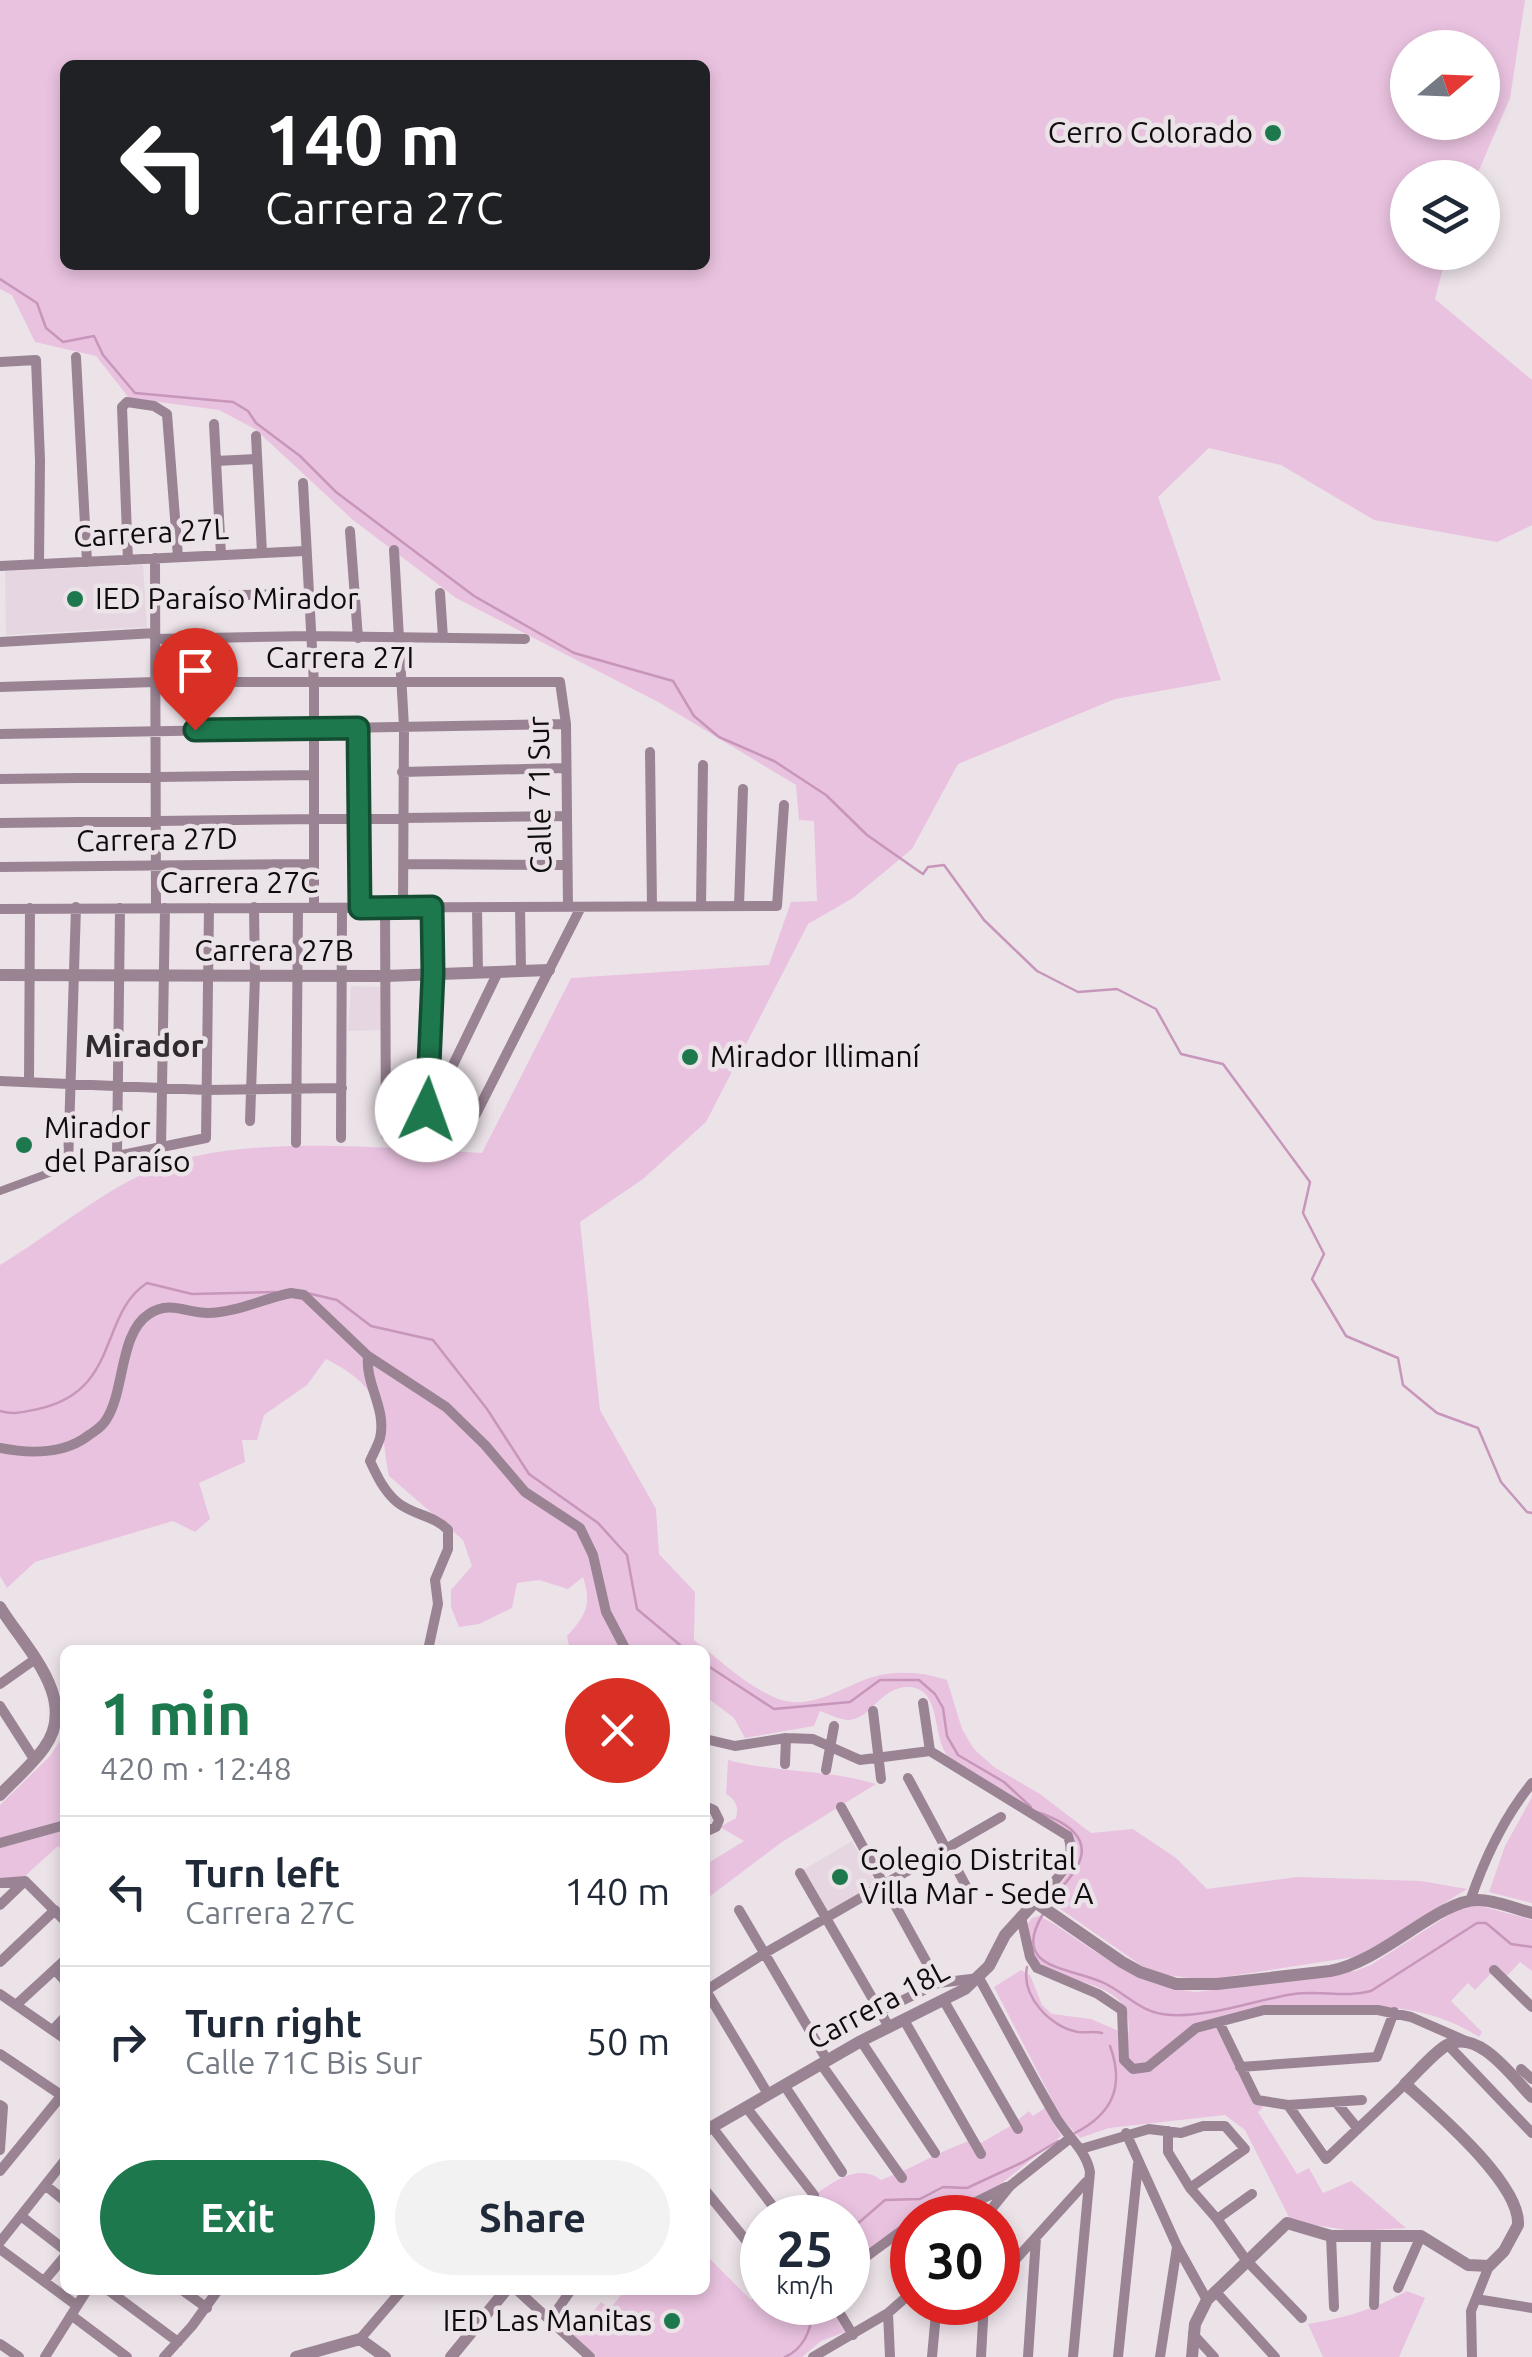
<!DOCTYPE html>
<meta charset="utf-8">
<style>
body{margin:0;font-family:Ubuntu,sans-serif;background:#f2f2f3;color:#1f2937;height:100vh;display:flex;flex-direction:column;font-size:38px;white-space:nowrap}
*{box-sizing:border-box;margin:0}
p{font-size:32px;color:#747a83}
.icon{flex:none;width:55px;height:55px;fill:none;stroke:currentColor;stroke-width:2;stroke-linecap:round;stroke-linejoin:round}
.map{position:relative;flex:1;overflow:hidden}
.details{position:absolute;left:60px;top:1645px;width:650px;height:650px;display:flex;flex-direction:column;background:#fff;border-radius:15px;box-shadow:0 5px 15px #0003}
.details>*{flex:none}
.guide{position:absolute;left:60px;top:60px;width:650px;height:210px;border-radius:15px;box-shadow:0 5px 15px #0003;background:#202124;color:#fff;overflow:hidden}
.needle{width:65px;rotate:71deg}
.fabs{position:absolute;left:1390px;top:30px;display:grid;gap:20px}
.fabs a{display:grid;place-items:center;width:110px;height:110px;border-radius:50%;background:#fff;box-shadow:0 5px 15px #0003;font-size:50px}
.speed{position:absolute;left:740px;top:2195px;display:flex;gap:20px;font-size:50px;font-weight:700;text-align:center}
.speed>*{display:grid;place-content:center;width:130px;height:130px;border-radius:50%;background:#fff;box-shadow:0 5px 15px #0003;line-height:1}
.speed small{font-size:25px;font-weight:400}
.speed .limit{border:15px solid #d22;background:#fff;color:#111}
.pin{position:absolute;display:grid;place-items:center;width:85px;height:85px;color:#fff;margin:-102px -42px;border-radius:50% 50% 50% 0;rotate:-45deg;box-shadow:0 0 10px #0007}
.pin .icon{rotate:45deg}
.me{position:absolute;width:110px;margin:-55px;rotate:3deg;stroke-linejoin:round;filter:drop-shadow(0 0 8px #0008)}
.turn{display:flex;align-items:center;gap:35px;height:210px;padding:0 40px;font-size:45px}
.turn .icon{width:130px;height:130px;stroke-width:2.5}
.turn b{display:block;font-size:70px;line-height:85px}
.round{display:grid;place-items:center;flex:none;width:105px;height:105px;border-radius:52px;background:#f2f2f3}
.summary{display:flex;align-items:center;justify-content:space-between;height:170px;padding:0 40px}
h1{font-size:60px;font-weight:600;line-height:75px;color:#1e784d}
.action{display:flex;gap:20px;margin-top:auto;padding:20px 40px}
.action a{flex:1;height:115px;border-radius:60px;background:#1e784d;color:#fff;font-size:40px;font-weight:600;line-height:115px;text-align:center}
.action a+a{background:#f2f2f3;color:#1f2937}
ul{padding:0;list-style:none}
li{display:flex;align-items:center;gap:30px;height:150px;padding:0 40px;border-top:2px solid #e0e1e3}
li div{flex:1}
li b{display:block;font-size:38px}
li em{font-style:normal}
.map>svg:first-child{display:block}
.built{fill:#e5d6e1}
.green{fill:#e9c2df;fill-rule:evenodd}
.lines{fill:none;stroke-linecap:round;stroke-linejoin:round}
.stream{stroke:#c796ba;stroke-width:2.5}
.pedestrian{stroke:#9a8494;stroke-width:8}
.minor{stroke:#9a8494;stroke-width:10}
.tertiary{stroke:#9a8494;stroke-width:12}
.route-casing{stroke:#144e32;stroke-width:25}
.route{stroke:#1e784d;stroke-width:18}
.poi-dot{fill:#1e784d;stroke:#ece3e9;stroke-width:4}
.labels{text-anchor:middle;stroke-width:9;stroke-linejoin:round;paint-order:stroke}
.poi-label{font-size:30px;fill:#0f0c0e;stroke:#ece3e9;text-anchor:start}
.street-label{font-size:30px;fill:#0f0c0e;stroke:#ece3e9}
.neighbourhood-label{font-size:32px;font-weight:bold;fill:#312a2f;stroke:#ece3e9}
</style>
<div class="map">
<svg width="1532" height="2357" viewBox="0 0 1532 2357">
<rect width="100%" height="100%" fill="#ece3e9"/>
<path class="built" d="M143 565 147 627 6 635 5 571Z
M351 986 382 987 383 1030 348 1031Z
M852 1841 876 1884 827 1912 803 1870Z"/>
<path class="green" d="M0 0H1525L1510 98 1476 177 1408 178V252L1447 253 1435 299 1532 380V525L1497 542 1374 520 1281 465 1209 448 1158 497 1221 680 1115 699 958 764 912 849 853 898 808 924 706 1122 643 1179 580 1222 600 1410 656 1509 659 1554 695 1592 694 1640C720 1660 745 1685 776 1698 816 1714 849 1679 886 1674 907 1671 927 1673 947 1680L962 1729 974 1749 994 1767 1040 1794 1091 1833 1133 1829 1176 1858 1207 1889 1297 1877 1421 1881 1467 1889 1360 1956 1205 1980 1166 1975 1142 1966 1046 1899C1064 1879 1086 1862 1071 1834L949 1757C931 1739 943 1689 909 1687 881 1686 871 1719 849 1720 840 1720 829 1714 820 1711L814 1726 745 1738 734 1718 705 1696V1650H606L605 1647 570 1650 567 1636C586 1615 592 1605 583 1577L568 1589 539 1580 517 1583 512 1608 479 1624 459 1627 451 1607V1590L472 1566 463 1540 389 1476C378 1416 389 1391 326 1359L307 1385 264 1415 257 1440H242L245 1462 199 1483 210 1519 195 1532 173 1521 35 1562 7 1588 0 1576V1265C50 1235 96 1195 149 1171 237 1132 385 1149 482 1153L571 978 769 965 791 902 817 901 814 821 799 820 796 785 660 703 456 598 353 520 255 429 219 410 129 398 96 356 35 342 12 295 0 289ZM1408 48H1482V122H1408ZM65 65H705V265H65Z
M65 1732V1854L58 1846 25 1876 0 1879V1805L51 1755Z
M728 1760C777 1773 827 1769 876 1784L782 1842 705 1900V1865L744 1841 720 1827 736 1818C739 1807 736 1800 726 1794Z
M1532 1797V1903L1489 1892 1505 1846Z
M1481 1906 1532 1920V1971L1520 1962 1504 1979 1494 1970 1475 1990 1468 1983 1451 2001 1482 2032 1479 2037C1402 1986 1297 2011 1212 2020L1251 2097 1263 2107 1258 2112 1297 2174 1309 2168 1323 2193 1351 2181 1406 2228 1353 2231 1291 2221 1245 2130 1225 2115 1109 2128 1080 2138 1062 2119 994 1987 1021 1970 1030 1975 1042 2005 1052 2014 1091 2019 1128 2035C1137 1979 1067 1987 1038 1963 1027 1954 1028 1939 1026 1926L1032 1918 1039 1916 1049 1921C1098 1952 1138 1987 1197 1992L1355 1971 1371 1965 1461 1907Z
M1045 2108 1061 2136 993 2190 967 2201 924 2210 848 2267V2218L808 2217 800 2206C822 2191 854 2159 881 2180 912 2169 937 2152 969 2141L974 2147 1012 2125 1029 2111 1033 2116Z
M705 2254 751 2300 762 2290V2302L827 2303 845 2332 821 2341 802 2357H590L571 2339 601 2302 610 2309 625 2290H705Z
M1407 2291 1425 2298 1399 2357H1323L1308 2324C1346 2318 1374 2309 1407 2291Z"/>
<g class="lines">
<path class="stream" d="M0 279 37 303 46 328 63 342 94 336 103 355 135 393 233 402 248 411 256 423 300 456 336 492 474 596 574 653 673 681 694 716 719 737 774 761 826 795 867 835 917 870 923 874 928 867 944 865 984 920 1037 971 1078 992 1117 989 1156 1009 1181 1054 1223 1064 1310 1182 1303 1213 1324 1254 1312 1279 1346 1336 1398 1358 1403 1385 1437 1413 1478 1428 1501 1482 1527 1512 1532 1513
M307 1293 337 1300 371 1326 433 1340 487 1409 529 1474 598 1523 627 1555 637 1609 686 1650
M0 1411C14 1415 24 1412 38 1409 121 1391 98 1315 147 1283L192 1294 275 1292
M705 1664 774 1709 850 1702 880 1680H919L935 1694 943 1708 947 1736 958 1755 1004 1782 1031 1807
M1037 1812C1064 1821 1096 1838 1075 1870 1068 1882 1057 1891 1049 1903
M1043 1914C1009 1970 1071 1967 1104 1983 1129 1995 1141 2014 1172 2015 1212 2017 1254 2000 1294 1994 1320 1990 1346 1998 1371 1991L1477 1923H1486L1511 1944 1532 1947
M1027 1967C1021 1996 1050 2027 1078 2032 1087 2033 1093 2031 1102 2033
M1075 2133C1112 2114 1125 2087 1110 2046
M848 2232 885 2200 920 2199 943 2187 967 2188 1023 2162 1058 2141
M785 2357C803 2349 811 2331 812 2313L804 2307 806 2302"/>
<path class="pedestrian" d="M0 1191 68 1166"/>
<path class="minor" d="M76 357 87 562
M0 362 36 360 40 460 39 564
M214 424 221 555
M256 436 262 553
M216 461 257 459
M303 483 314 684V908
M350 531 358 638
M394 550 404 727 403 907
M155 558 156 907
M128 560 122 407 127 402 154 406 167 414 178 557
M0 566 305 551
M440 593 443 638
M155 596 309 594
M155 639 309 636 525 639
M0 642 155 633
M0 687 155 682H560L566 724 568 907
M358 728 359 908
M0 734 566 724
M650 752 652 906
M402 772 566 768
M0 779 314 775
M0 823 566 816
M404 864 566 865
M0 867 314 864
M701 906 703 765
M739 906 743 789
M477 907 478 973
M520 907 521 971
M120 908 117 1156 206 1138 209 908
M385 908 386 1135
M0 909 777 906 784 805
M0 1081 207 1090 342 1088
M29 1082 30 908
M428 1108 438 1096 498 972
M476 1114 581 907
M250 1121 255 976 254 907
M427 1122 433 974 432 907
M341 1138 342 908
M296 1143 298 908
M161 1148 165 908
M68 1166 76 907
M368 1356C365 1384 387 1409 380 1438 378 1445 373 1454 370 1461 377 1476 384 1491 397 1502 412 1515 434 1515 448 1530V1549L435 1580 438 1604 428 1650
M0 1448C30 1454 65 1454 89 1435 95 1431 102 1427 106 1420 125 1392 119 1333 149 1314 170 1300 186 1313 208 1313 235 1313 265 1298 291 1293L304 1295 368 1356 446 1407 485 1445 525 1492 580 1528 593 1555 606 1612 626 1650
M0 1684 34 1660
M923 1703 930 1751
M0 1706 34 1759
M873 1711 881 1779
M705 1739 735 1746 786 1738 813 1739 860 1760 930 1751
M930 1751 1068 1836C1079 1864 1052 1883 1035 1902
M785 1764 786 1738
M826 1770 834 1726
M908 1778 966 1886
M705 1806 714 1810 719 1820 716 1827 705 1832
M841 1807 938 1983
M0 1843 65 1825
M800 1873 889 2027
M25 1881 65 1921
M0 1883 25 1881
M1470 1901C1484 1860 1505 1816 1532 1783
M0 1905 25 1881
M739 1910 827 2060
M1021 1917 1030 1957 1037 1968 1098 1994 1122 2010 1124 2060 1133 2069 1148 2067 1196 2028 1264 2010H1378L1411 2017 1466 2041
M0 1962 55 1910
M55 1970 65 1981
M1494 1970 1532 2007
M705 1989 768 2094
M705 1991 765 1953 1001 1817
M0 1994 65 2039
M944 2001 1018 2129
M16 2005 65 1960
M887 2008 938 1983 979 1978C1004 2023 1028 2070 1054 2114 1065 2135 1086 2149 1090 2172L1073 2357
M904 2020 981 2154
M1220 2024 1257 2100 1288 2105 1326 2159 1405 2084
M53 2030 65 2017
M861 2041 935 2153
M1448 2045 1532 2133
M0 2054 64 2097
M821 2064 902 2178
M1240 2067 1377 2057 1394 2012
M1521 2069 1532 2079
M784 2085 842 2172
M1336 2102 1358 2129
M0 2105 3 2107 0 2150
M1288 2105 1362 2100
M746 2107 814 2195
M712 2127 782 2218
M1168 2131V2152L1190 2188 1217 2219 1246 2260 1302 2318
M1126 2133 1177 2246 1207 2300
M1081 2149 1149 2129 1181 2133 1203 2126H1225L1245 2149 1190 2188
M0 2171 62 2095
M45 2185 65 2201
M705 2190 762 2260
M21 2216 65 2250
M920 2218 940 2204 968 2206 1006 2187
M984 2218 1010 2186 1069 2139
M1217 2219 1252 2194
M1331 2236 1334 2307
M0 2242 65 2160
M0 2249 76 2305
M848 2270 912 2223
M998 2279 1086 2182
M44 2281 65 2256
M1398 2288 1421 2236
M108 2290 178 2342
M182 2290 207 2308
M517 2290 590 2357
M1215 2291 1275 2357
M1476 2299 1532 2308
M833 2302 853 2335
M951 2302 983 2305
M1374 2305 1376 2238
M888 2313 890 2357
M71 2315 127 2357
M550 2320 571 2290
M1193 2334 1214 2357
M360 2339 402 2290
M0 2344 19 2357
M45 2357 87 2290
M164 2357 192 2326 218 2290
M813 2357 888 2313 912 2292
M932 2357 937 2302
M981 2357 984 2302
M1028 2357 1036 2238
M1118 2357 1138 2164
M1160 2357 1177 2247
M1472 2357 1471 2311 1489 2266"/>
<path class="tertiary" d="M0 975 385 976 549 970
M0 1607C25 1648 80 1699 44 1748 32 1765 14 1780 0 1795
M705 2131 861 2041 965 1989 989 1966 1005 1935 1035 1902 1122 1962 1140 1972 1176 1984H1217L1330 1971C1382 1962 1438 1900 1478 1900 1496 1900 1515 1909 1532 1913
M296 2357 360 2339 385 2357
M451 2357 506 2290
M1192 2357 1195 2324 1207 2300 1287 2223 1331 2236H1421L1468 2265 1489 2266 1504 2251 1518 2225C1521 2184 1435 2111 1405 2084 1418 2072 1432 2054 1447 2045 1479 2028 1513 2078 1532 2097"/>
</g>
<g class="lines">
<defs>
<path id="route" d="M195 730 358 728 360 908 432 907 433 974 427 1110"/>
</defs>
<use href="#route" class="route-casing"/>
<use href="#route" class="route"/>
</g>
<g class="poi-dot">
<circle cx="1273" cy="133" r="10"/>
<circle cx="75" cy="599" r="10"/>
<circle cx="690" cy="1057" r="10"/>
<circle cx="24" cy="1145" r="10"/>
<circle cx="840" cy="1877" r="10"/>
<circle cx="672" cy="2321" r="10"/>
</g>
<g class="labels">
<g class="poi-label">
<text x="1253" y="143" text-anchor="end">Cerro Colorado</text>
<text x="95" y="609">IED Paraíso Mirador</text>
<text x="710" y="1067">Mirador Illimaní</text>
<text x="44" y="1138">Mirador<tspan x="44" dy="34">del Paraíso</tspan></text>
<text x="860" y="1870">Colegio Distrital<tspan x="860" dy="34">Villa Mar - Sede A</tspan></text>
<text x="652" y="2331" text-anchor="end">IED Las Manitas</text>
</g>
<g class="street-label">
<text transform="translate(151 533) rotate(-3)" y="10">Carrera 27L</text>
<text x="340" y="668">Carrera 27I</text>
<text transform="translate(540 795) rotate(-91)" y="10">Calle 71 Sur</text>
<text transform="translate(157 840) rotate(-1)" y="10">Carrera 27D</text>
<text x="239" y="893">Carrera 27C</text>
<text x="274" y="961">Carrera 27B</text>
<text transform="translate(878 2005) rotate(-28)" y="10">Carrera 18L</text>
</g>
<g class="neighbourhood-label">
<text x="144" y="1057">Mirador</text>
</g>
</g>
</svg>
<div class="fabs">
<a><svg class="needle" viewBox="-14 -14 28 28"><path d="M0-13l5 13h-10z" fill="#e53935"/><path d="M0 13l5-13h-10z" fill="#747a83"/></svg></a>
<a><svg class="icon" aria-label="layers" viewBox="0 0 24 24"><path d="M12 4l9 5-9 5-9-5zM3 14l9 5 9-5"/></svg></a>
</div>
<div class="speed"><div>25<small>km/h</small></div><div class="limit">30</div></div>
<div class="pin" style="left:195px;top:730px;background:#d93025"><svg class="icon" aria-label="arrive" viewBox="0 0 24 24"><path d="M6 21V4h12l-3 4 3 4H6"/></svg></div>
<svg class="me" style="left:427px;top:1110px" viewBox="-20 -20 40 40"><circle r="19" fill="#fff"/><path d="M0-13L10 11 0 6-10 11z" fill="#1e784d"/></svg>
<div class="guide">
<div class="turn"><svg class="icon" aria-label="left" viewBox="0 0 24 24"><path d="M17 20v-9H6M10 6l-5 5 5 5"/></svg><div><b>140 m</b>Carrera 27C</div></div>
</div>
<section class="details">
<div class="summary"><div><h1>1 min</h1><p>420 m · 12:48</p></div><a class="round" style="background:#d93025;color:#fff"><svg class="icon" aria-label="close" viewBox="0 0 24 24"><path d="M6 6l12 12M18 6L6 18"/></svg></a></div>
<ul>
<li><svg class="icon" aria-label="left" viewBox="0 0 24 24"><path d="M17 20v-9H6M10 6l-5 5 5 5"/></svg><div><b>Turn left</b><p>Carrera 27C</p></div><em>140 m</em></li>
<li><svg class="icon" aria-label="right" viewBox="0 0 24 24"><path d="M7 20v-9h11M14 6l5 5-5 5"/></svg><div><b>Turn right</b><p>Calle 71C Bis Sur</p></div><em>50 m</em></li>
</ul>
<div class="action"><a>Exit</a><a>Share</a></div>
</section>
</div>
